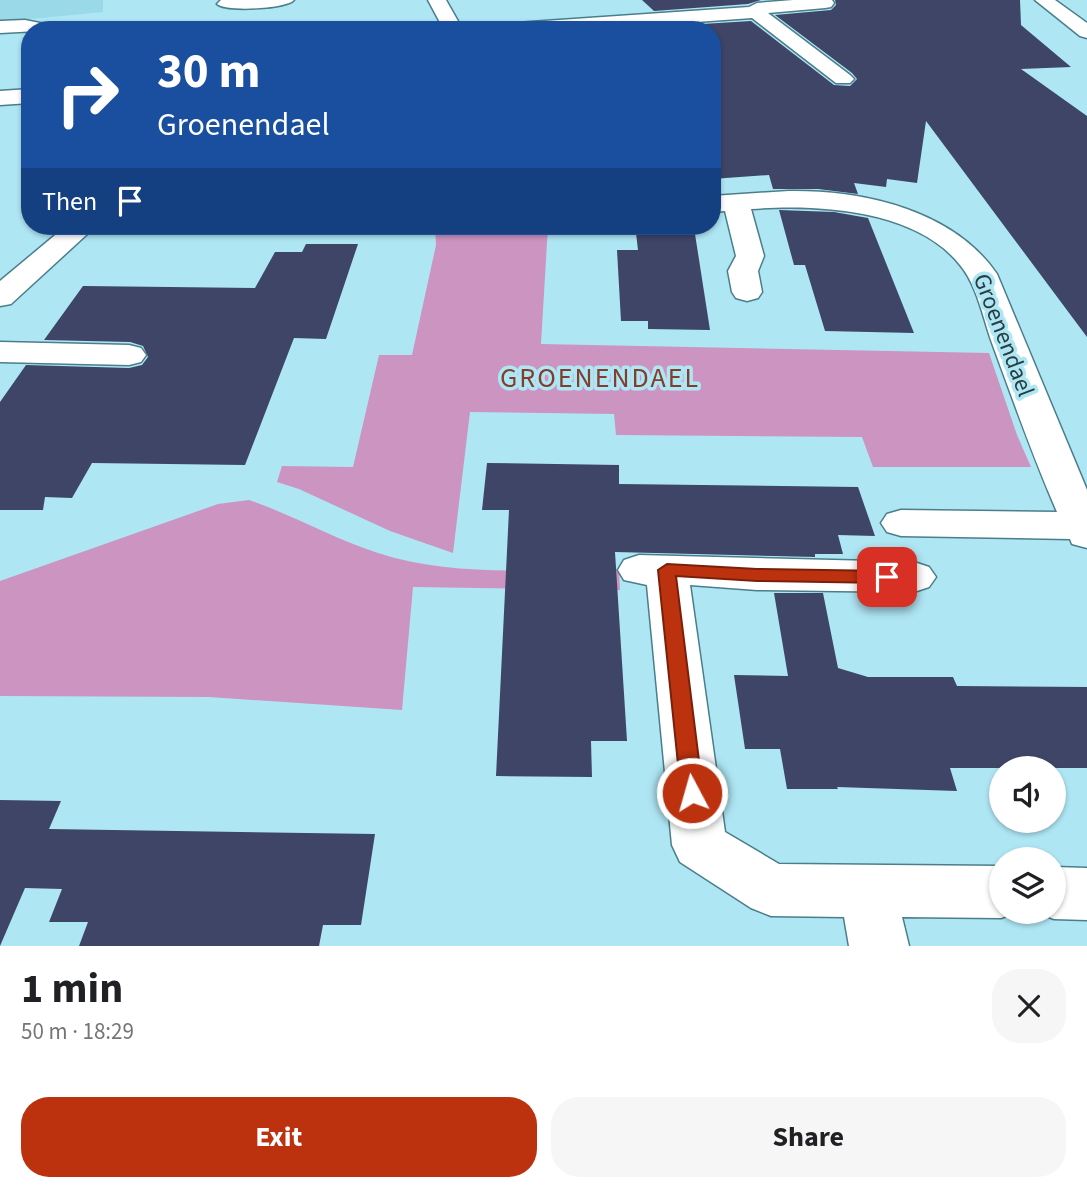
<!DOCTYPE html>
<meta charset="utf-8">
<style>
body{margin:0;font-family:"Source Sans 3",sans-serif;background:#f6f6f6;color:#202124;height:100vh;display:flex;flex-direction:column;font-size:26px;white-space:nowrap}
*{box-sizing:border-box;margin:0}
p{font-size:23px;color:#757577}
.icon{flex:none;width:38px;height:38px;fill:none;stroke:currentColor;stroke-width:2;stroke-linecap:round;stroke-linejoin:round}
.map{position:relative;height:946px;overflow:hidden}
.sheet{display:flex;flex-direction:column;background:#fff;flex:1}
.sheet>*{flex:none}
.hud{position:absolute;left:21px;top:21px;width:700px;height:214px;border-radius:28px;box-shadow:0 2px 5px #0004;background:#1a4fa0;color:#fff;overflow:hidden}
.fabs{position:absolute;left:989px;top:756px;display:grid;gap:14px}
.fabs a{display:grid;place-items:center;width:77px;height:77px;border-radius:50%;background:#fff;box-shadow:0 2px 5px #0004;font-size:35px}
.pin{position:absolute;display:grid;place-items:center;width:60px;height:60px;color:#fff;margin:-30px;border-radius:14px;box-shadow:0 4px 10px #0006}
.me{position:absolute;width:77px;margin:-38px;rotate:354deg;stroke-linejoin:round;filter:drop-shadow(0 0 5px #0008)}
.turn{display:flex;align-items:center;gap:24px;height:147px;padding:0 21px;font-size:32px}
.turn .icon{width:91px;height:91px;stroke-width:2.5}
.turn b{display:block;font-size:49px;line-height:60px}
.then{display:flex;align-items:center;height:66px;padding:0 21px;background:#0003;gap:14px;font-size:26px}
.round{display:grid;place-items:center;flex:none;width:74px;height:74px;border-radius:28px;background:#f6f6f6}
.headline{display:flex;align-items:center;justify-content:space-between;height:119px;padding:0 21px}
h1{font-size:42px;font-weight:700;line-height:52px}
.action{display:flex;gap:14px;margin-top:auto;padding:14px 21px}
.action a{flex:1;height:80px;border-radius:28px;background:#bc320f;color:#fff;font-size:28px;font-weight:700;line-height:80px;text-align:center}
.action a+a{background:#f6f6f6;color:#202124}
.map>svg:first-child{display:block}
.built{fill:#99d9e8}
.green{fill:#cc94c0}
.building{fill:#3e4567}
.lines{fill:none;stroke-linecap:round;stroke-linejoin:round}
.minor-casing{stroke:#4a7e8a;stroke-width:3}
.tertiary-casing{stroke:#4a7e8a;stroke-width:3}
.minor{fill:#fff;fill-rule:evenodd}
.tertiary{fill:#fff;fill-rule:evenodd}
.route{fill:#bc320f;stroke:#7a200a;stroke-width:2}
.labels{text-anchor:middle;stroke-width:7;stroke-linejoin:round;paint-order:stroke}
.street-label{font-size:24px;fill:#273d42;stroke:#afe6f4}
.quarter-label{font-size:28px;letter-spacing:2px;fill:#823d2d;stroke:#afe6f4}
</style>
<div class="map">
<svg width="1087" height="946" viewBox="0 0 1087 946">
<rect width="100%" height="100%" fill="#afe6f4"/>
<path class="built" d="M0 0H103V12L0 22Z"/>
<path class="green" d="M435 226H548L541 344 989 353 1017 435 1031 467H873L862 437 616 435 614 414 470 412 453 553 390 531 299 489 277 482 282 466 353 467 379 355H412L436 245Z
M249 500C293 515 334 539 378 553 455 578 540 569 619 569L620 590 413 587 402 710 209 697 0 696V581L218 504Z"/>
<path class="building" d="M642 0H761L748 4 654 11Z
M835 0H1020L1021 25 1071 67 1021 69 1087 116V337L926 121 917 183 887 179 886 187 854 183 858 194 818 189H773L769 175 712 179V30H674L670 26 751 21 834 85 850 86 857 79 852 73 775 15 831 10 836 5Z
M779 210 834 212 868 218 914 333 825 331 805 265H794Z
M636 233 695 234 710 330 648 329V321H621L617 250H638Z
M306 244H358L326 339 294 338 245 465 92 463 72 498 45 497 43 510H0V402L26 365 129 368 142 365 148 357 143 346 130 342 44 340 83 286 255 288 275 252H302Z
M487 463 619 465V484L858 487 875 536 838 535 843 554H815V557L615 552 627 741H591L592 777 496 776 509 510H482Z
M774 593H823L838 668 868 677H953L957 686 1087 687V768H950L957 791 837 787 838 789H787L780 749H745L734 675 788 676Z
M0 800 61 801 49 829 375 834 361 925H323L319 946H79L88 922H49L62 889 25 888 0 946Z"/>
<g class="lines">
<defs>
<path id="minor" d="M221 0H294C286 9 225 12 217 4Z
M428 0H446L463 30H444Z
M793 0H832L834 3 831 7 825 8 768 13 850 75 854 79 850 83H836L752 18 584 30H491L500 24 749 7 757 3Z
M25 20 55 26 57 30 0 33V21Z
M30 89V103L0 105V91Z
M789 191C864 190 953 210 997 274L1087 490V548L1072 544 1070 539 901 536 887 532 881 523 887 514 901 510 1057 512C1033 457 1013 400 992 343 983 318 977 285 960 265 916 209 816 204 751 209L764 256 758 271 762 292 758 298 747 301 736 298 732 292 728 271 736 256 725 211 712 212V196Z
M66 226H96L11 304 0 306V281Z
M0 342 129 345 141 348 146 355 141 362 129 365 0 362Z
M639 555 914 562 929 567 936 577 929 587 914 592 757 590 690 585 725 832 779 864 1001 866V912H1017L1001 918 902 917 909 946H849L844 917 771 916 751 908 680 862 672 845 647 585 624 580 618 570 624 560Z
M1054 867 1087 868V920L1054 919 1035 912H1054Z"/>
<path id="tertiary" d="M1035 0H1055L1087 23V38L1080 36Z"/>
</defs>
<use href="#minor" class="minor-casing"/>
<use href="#tertiary" class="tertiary-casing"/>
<use href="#minor" class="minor"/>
<use href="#tertiary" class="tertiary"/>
</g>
<path class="route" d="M667 564 757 569 887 571 896 577 887 583 757 581 676 576 703 793 699 800 692 802 684 800 681 793 658 570Z"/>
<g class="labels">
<g class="street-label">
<text transform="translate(1004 335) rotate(69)" y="8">Groenendael</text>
</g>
<g class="quarter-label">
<text x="600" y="387">GROENENDAEL</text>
</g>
</g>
</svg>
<div class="fabs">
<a><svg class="icon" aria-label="sound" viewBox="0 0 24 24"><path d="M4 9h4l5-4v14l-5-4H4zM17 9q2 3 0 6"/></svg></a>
<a><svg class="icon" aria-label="layers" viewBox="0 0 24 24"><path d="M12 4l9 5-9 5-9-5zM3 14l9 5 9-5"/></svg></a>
</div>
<div class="pin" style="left:887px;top:577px;background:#d93025"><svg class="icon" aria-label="arrive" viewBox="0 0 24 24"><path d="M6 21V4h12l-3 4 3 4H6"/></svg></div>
<svg class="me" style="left:692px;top:793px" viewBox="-20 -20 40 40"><circle r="17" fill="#bc320f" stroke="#fff" stroke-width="3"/><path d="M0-11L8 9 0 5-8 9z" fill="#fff"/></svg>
<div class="hud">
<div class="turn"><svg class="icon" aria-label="right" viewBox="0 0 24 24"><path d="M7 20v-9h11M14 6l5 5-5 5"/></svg><div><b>30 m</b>Groenendael</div></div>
<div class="then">Then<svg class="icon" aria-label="arrive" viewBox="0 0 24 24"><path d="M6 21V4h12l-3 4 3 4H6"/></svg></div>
</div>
</div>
<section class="sheet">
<div class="headline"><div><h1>1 min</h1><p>50 m · 18:29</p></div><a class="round"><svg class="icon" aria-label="close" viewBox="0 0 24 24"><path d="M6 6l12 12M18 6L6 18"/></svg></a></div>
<div class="action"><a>Exit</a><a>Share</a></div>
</section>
